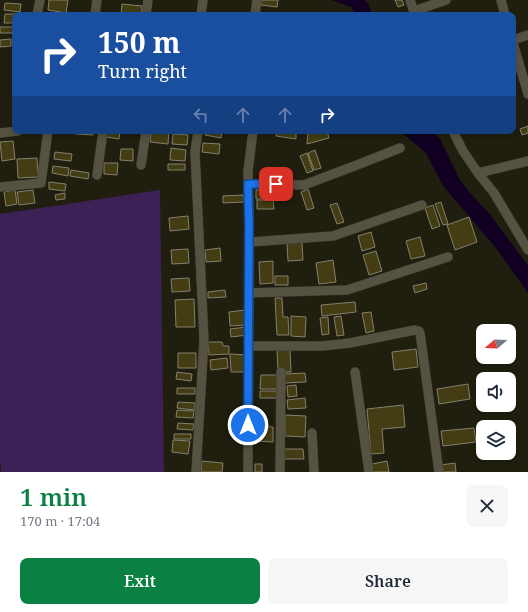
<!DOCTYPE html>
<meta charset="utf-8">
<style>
body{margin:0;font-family:"Noto Serif",serif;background:#f6f6f7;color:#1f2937;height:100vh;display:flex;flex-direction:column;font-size:15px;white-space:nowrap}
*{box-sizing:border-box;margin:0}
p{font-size:13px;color:#747a83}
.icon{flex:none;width:22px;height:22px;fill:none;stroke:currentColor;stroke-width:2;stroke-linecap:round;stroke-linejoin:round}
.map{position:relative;height:472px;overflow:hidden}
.panel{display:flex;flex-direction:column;background:#fff;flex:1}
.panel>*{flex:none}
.hud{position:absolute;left:12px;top:12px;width:504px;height:122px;border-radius:8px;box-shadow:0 2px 6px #0003;background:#1a4fa0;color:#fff;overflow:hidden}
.needle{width:26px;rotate:251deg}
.controls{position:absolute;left:476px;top:324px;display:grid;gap:8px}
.controls a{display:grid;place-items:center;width:40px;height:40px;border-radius:8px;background:#fff;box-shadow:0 2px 6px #0003;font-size:20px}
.pin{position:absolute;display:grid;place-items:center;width:34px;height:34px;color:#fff;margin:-17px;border-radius:8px;box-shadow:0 2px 6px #0006}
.me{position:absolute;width:44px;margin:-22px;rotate:0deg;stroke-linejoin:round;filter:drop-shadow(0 0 3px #0008)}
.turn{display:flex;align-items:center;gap:14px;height:84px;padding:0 20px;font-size:18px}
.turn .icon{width:52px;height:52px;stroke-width:2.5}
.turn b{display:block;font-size:28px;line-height:34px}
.lanes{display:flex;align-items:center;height:38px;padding:0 20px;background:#0003;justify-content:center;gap:20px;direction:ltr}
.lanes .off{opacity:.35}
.round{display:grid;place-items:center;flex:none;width:42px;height:42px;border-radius:8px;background:#f6f6f7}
.headline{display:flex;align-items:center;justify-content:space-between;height:68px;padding:0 20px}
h1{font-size:24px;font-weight:600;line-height:30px;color:#0b8043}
.action{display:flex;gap:8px;margin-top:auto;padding:8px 20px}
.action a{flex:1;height:46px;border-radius:8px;background:#0b8043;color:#fff;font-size:16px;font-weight:600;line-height:46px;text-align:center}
.action a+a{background:#f6f6f7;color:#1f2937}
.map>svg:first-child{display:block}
.green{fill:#3d2156}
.water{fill:#110021}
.building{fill:#443d14;stroke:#83806e}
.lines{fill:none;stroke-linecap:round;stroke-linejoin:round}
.street-casing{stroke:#3b3931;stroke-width:10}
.street{stroke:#555241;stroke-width:9}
.route-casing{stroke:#114b97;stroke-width:10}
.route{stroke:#1a73e8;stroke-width:7}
</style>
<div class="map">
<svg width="528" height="472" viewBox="0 0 528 472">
<rect width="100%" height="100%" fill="#201e0e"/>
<path class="green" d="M160 190 164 472H1L0 458V214Z"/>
<path class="water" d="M331 0H365L369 5 372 15H356L351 7Z
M400 131H431L440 139 460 180 470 193 489 213 528 266V293L496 248 443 186 426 153Z"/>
<path class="building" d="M49 0H68L66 13 48 10Z
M262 0H278L277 7 261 5Z
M395 0H402L404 5 398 7Z
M5 3 21 4 20 12 4 10Z
M122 4 142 6 141 15H121Z
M5 14H19V15H15V23H4Z
M0 27H13V33H0Z
M11 39V46L0 47V40Z
M528 126V133L522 135 520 129Z
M76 131H93V135L76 134Z
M106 131H120L119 139 106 137Z
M151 131H169L168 144 150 142Z
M206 131H222L221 138 205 135Z
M277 131 296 133V139L276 136Z
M308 131H327L329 138 307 144Z
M173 134 188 135 187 145 172 144Z
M13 141 15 159 2 161 0 142Z
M203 143 220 144 219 154 202 152Z
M171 148 186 150 185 161 170 160Z
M121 149H133V161L120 160Z
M315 150 321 168 314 170 308 153Z
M55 152 72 154 71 161 54 159Z
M307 153 313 171 307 173 300 156Z
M37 158 38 177 18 178 17 159Z
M104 163H118L117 175 104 174Z
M168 164H185V170H168Z
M53 166 69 168 68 176 52 173Z
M71 170 89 173 88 179 70 176Z
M49 182 66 184 65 191 49 189Z
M308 189 314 208 307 210 301 192Z
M15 190 17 204 6 206 4 192Z
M33 190 35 203 19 205 17 192Z
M256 190H272V199H256Z
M65 193V199L56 200 55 195Z
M243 195 244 202 223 203V196Z
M257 200H273L274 209H257Z
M441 202 448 224 443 225 435 204Z
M337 203 344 222 337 224 330 205Z
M433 205 440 226 432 229 425 208Z
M188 216 189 229 170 231 169 218Z
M469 217 477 242 455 250 447 225Z
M371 232 375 247 362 251 358 236Z
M420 237 425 256 411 259 406 241Z
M302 242 303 260 288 261 287 243Z
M220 248 221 261 206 262 205 250Z
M188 249 189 263 172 264 171 250Z
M376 251 382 271 369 275 363 255Z
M333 260 336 282 319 284 316 263Z
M273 261V283L260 284 259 262Z
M275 276H288V285H275Z
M189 278 190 291 172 292 171 279Z
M426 283 427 289 415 293 413 286Z
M225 290 226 297 208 298V292Z
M275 298H282L283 317H288L289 335H277Z
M194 299 195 327H176L175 300Z
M355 302 356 312 322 316 321 305Z
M245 310 246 325 230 326 229 312Z
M371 312 374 331 366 333 362 313Z
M291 316 306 317 305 337 291 336Z
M341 316 344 335 337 336 334 317Z
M328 317 329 334 322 335 320 318Z
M246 327 247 335 231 337 230 329Z
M208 342H222L223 346H229V354L209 355Z
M277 349H290L291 372H278Z
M416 349 418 367 394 370 392 352Z
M178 353H196V368H178Z
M230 354 247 355V372H231Z
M227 358 228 368 211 370 210 360Z
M177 372 192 374 191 381 176 379Z
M305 373 306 382 285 383V374Z
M261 375H277V389H260Z
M468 384 470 399 439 404 437 389Z
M296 385 297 396 288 397 287 386Z
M177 388H195V394H177Z
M260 391H277V398H260Z
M305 398 306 408 288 409 287 400Z
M178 402 195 403V410L177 408Z
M403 405 405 427 382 429 384 453 371 454 367 409Z
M177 410 194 411 193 418 176 417Z
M285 415 306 416 305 437 285 436Z
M178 423 194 424 193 430 177 429Z
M257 426 273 427V442L256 441Z
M474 428 476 442 443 446 441 431Z
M174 434H191V439H174Z
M173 440 190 441 188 454 172 452Z
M283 449H303L304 459H283Z
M202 461 223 463 222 472H201Z
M387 461 389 472H373L372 464Z
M455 463 456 472H443L441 465Z
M255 464H262V472H255Z"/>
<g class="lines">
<defs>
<path id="street" d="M410 0 415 15
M501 0 505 15
M414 11 446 0
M37 15 40 0
M95 15 97 0
M146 15 148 0
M201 15 203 0
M255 15 257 0
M513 40 528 35
M513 43 528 94
M453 131 463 151 478 173 494 193 528 250
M0 133 18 131
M141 165 146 131
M478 173 528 161
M97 175 103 131
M248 184 304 185 357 165 400 148
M0 187 41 183 48 131
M249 242 333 236 422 205
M249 293 347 290 448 257
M249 346H322L350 343 415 330 419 331 420 333 439 472
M355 372 369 472
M312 433 314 472
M196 472 204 340 195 152 198 131
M248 472 249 224 248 171 253 131
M280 472 281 372"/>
</defs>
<use href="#street" class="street-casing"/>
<use href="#street" class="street"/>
</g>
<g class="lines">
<defs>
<path id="route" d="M248 425 249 224 248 184H276"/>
</defs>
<use href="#route" class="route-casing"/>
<use href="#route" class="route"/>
</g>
</svg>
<div class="controls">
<a><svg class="needle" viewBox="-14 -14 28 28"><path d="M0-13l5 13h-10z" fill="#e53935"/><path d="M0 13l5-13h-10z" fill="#747a83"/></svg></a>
<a><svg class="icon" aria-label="sound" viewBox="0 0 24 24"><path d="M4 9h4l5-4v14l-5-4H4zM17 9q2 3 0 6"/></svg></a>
<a><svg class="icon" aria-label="layers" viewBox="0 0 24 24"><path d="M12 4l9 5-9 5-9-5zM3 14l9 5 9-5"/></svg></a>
</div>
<div class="pin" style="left:276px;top:184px;background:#d93025"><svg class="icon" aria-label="arrive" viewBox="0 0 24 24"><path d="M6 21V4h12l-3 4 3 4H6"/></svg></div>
<svg class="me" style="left:248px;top:425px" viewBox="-20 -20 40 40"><circle r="17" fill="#1a73e8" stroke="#fff" stroke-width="3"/><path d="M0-11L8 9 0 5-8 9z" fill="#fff"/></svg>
<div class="hud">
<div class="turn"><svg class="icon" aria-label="right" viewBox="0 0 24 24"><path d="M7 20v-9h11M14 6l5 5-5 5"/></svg><div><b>150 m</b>Turn right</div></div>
<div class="lanes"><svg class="icon off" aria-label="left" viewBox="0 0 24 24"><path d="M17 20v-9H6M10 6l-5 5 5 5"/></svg><svg class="icon off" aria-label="ahead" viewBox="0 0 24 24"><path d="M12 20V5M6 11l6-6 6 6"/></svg><svg class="icon off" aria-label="ahead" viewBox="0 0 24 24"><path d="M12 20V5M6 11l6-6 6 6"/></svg><svg class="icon" aria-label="right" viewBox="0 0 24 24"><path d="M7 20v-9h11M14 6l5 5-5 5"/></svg></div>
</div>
</div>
<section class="panel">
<div class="headline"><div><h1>1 min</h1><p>170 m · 17:04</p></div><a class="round"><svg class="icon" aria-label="close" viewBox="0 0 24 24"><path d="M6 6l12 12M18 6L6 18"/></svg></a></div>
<div class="action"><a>Exit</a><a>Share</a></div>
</section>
